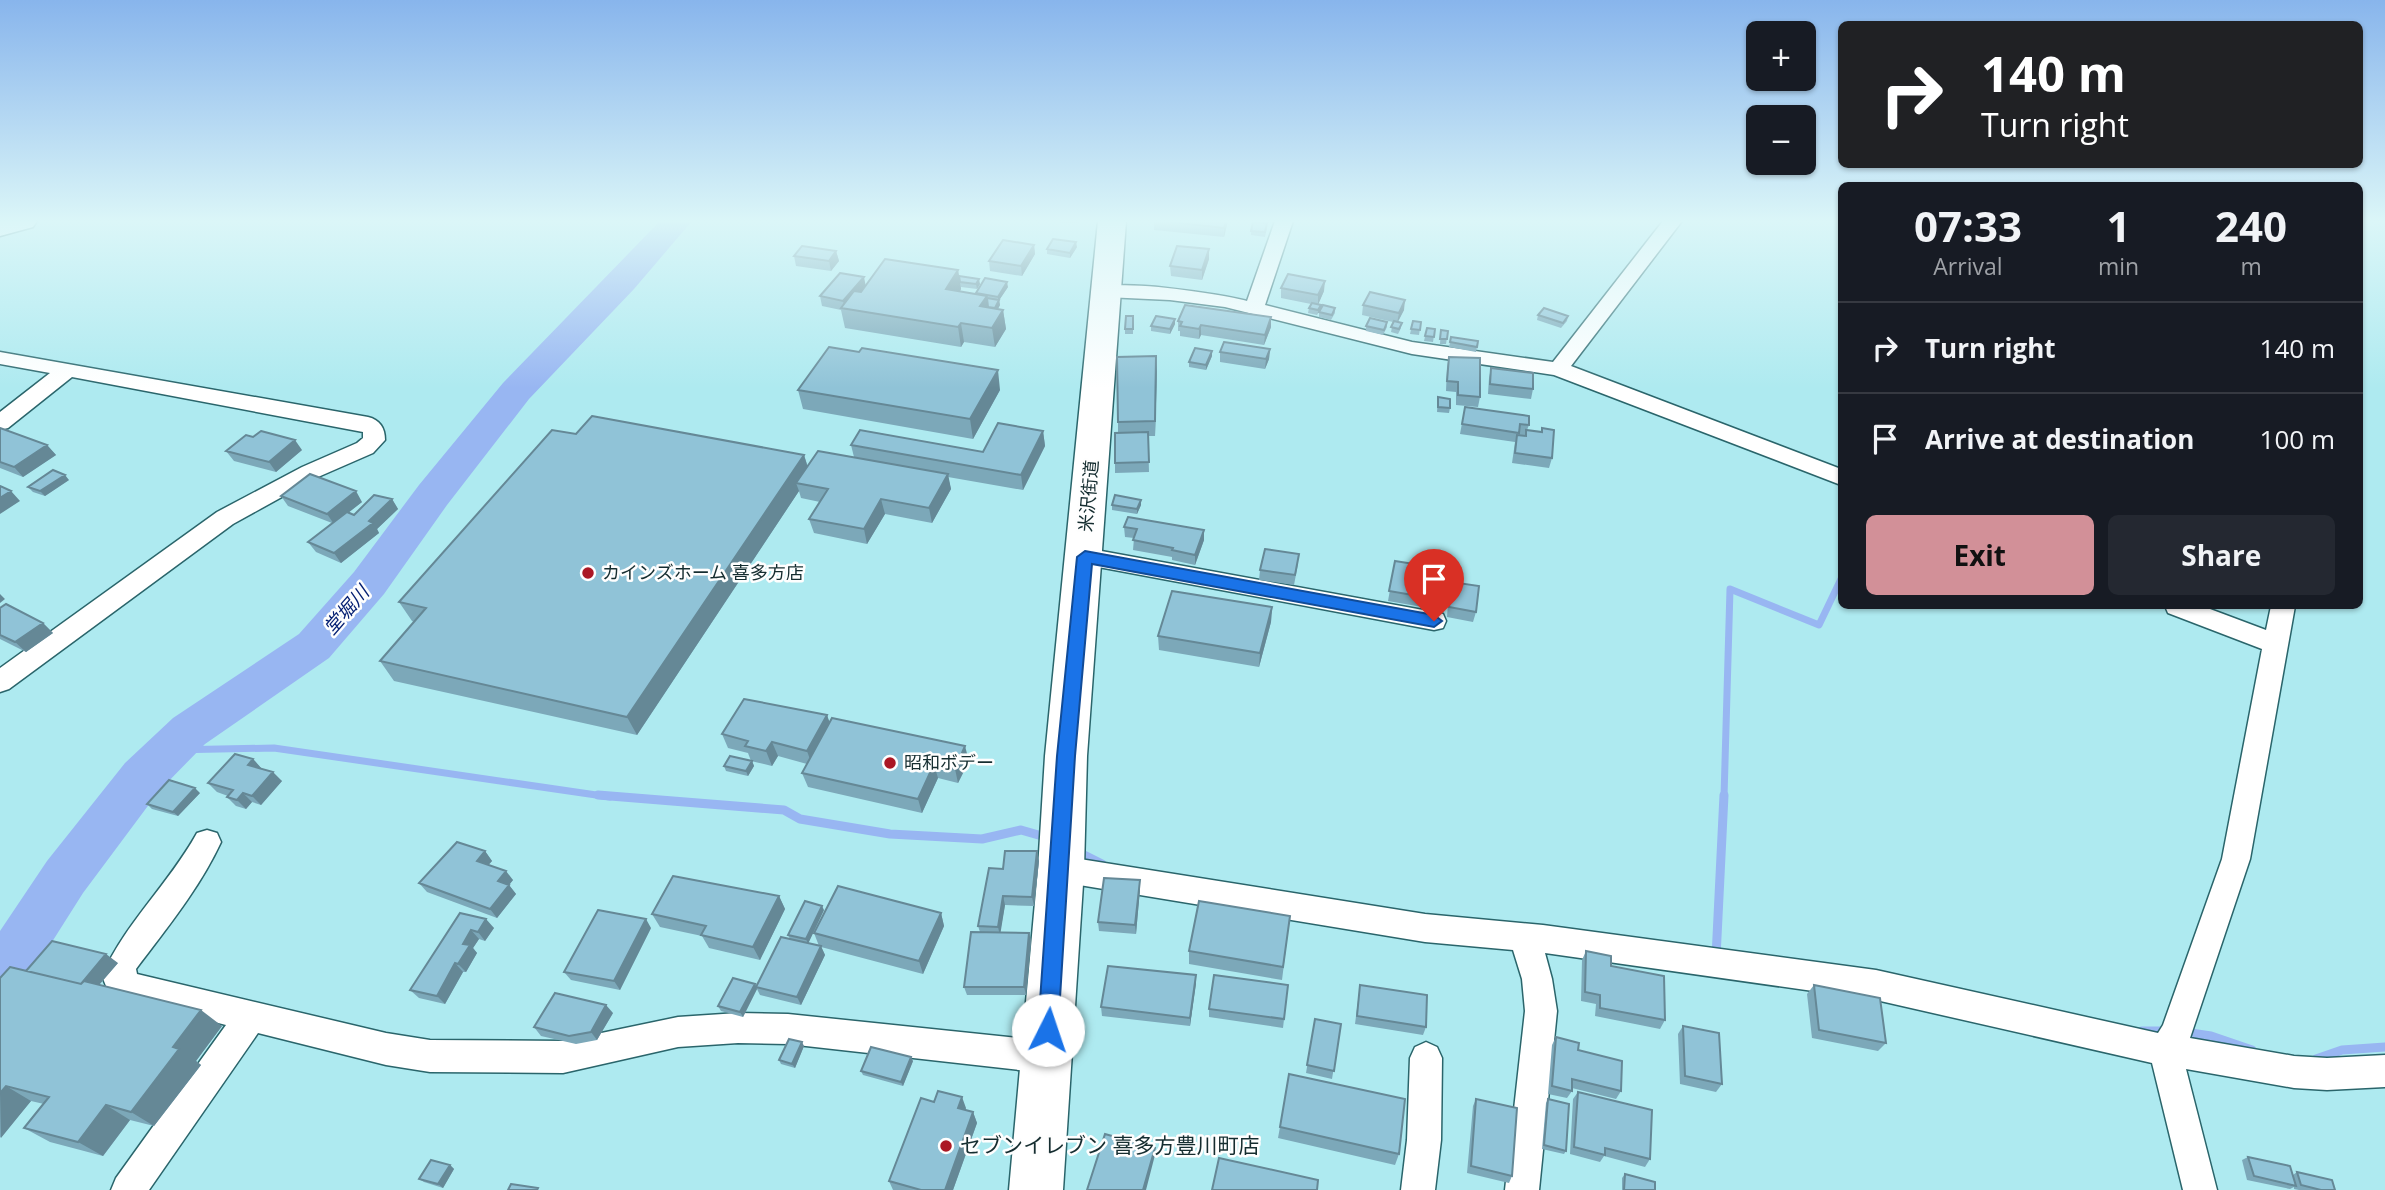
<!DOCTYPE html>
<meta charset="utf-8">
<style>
body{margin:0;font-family:"Open Sans","Noto Sans JP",sans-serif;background:#242831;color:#f1f3f6;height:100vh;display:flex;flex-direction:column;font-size:26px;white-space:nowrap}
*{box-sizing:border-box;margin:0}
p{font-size:23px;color:#9ea1a6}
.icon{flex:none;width:38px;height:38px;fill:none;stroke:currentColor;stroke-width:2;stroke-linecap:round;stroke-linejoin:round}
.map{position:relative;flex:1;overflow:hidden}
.sheet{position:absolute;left:1838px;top:182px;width:525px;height:427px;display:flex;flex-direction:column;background:#171b24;border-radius:10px;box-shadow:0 2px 5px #0004}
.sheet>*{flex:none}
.guide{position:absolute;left:1838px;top:21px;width:525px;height:147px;border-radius:10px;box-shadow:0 2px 5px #0004;background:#202124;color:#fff;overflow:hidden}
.buttons{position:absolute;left:1746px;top:21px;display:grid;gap:14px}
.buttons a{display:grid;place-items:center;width:70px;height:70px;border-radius:10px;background:#171b24;box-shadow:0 2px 5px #0004;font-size:35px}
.pin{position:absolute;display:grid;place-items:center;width:60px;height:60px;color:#fff;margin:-72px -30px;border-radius:50% 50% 50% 0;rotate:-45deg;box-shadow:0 0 7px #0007}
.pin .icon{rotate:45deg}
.me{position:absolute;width:77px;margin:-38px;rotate:4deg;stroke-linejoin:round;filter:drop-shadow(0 0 5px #0008)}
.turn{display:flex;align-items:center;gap:24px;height:147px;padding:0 28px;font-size:32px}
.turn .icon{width:91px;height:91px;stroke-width:2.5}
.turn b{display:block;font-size:49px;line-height:60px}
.eta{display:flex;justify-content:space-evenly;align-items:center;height:119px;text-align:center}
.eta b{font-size:42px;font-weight:700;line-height:49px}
.primary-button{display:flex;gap:14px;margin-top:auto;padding:14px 28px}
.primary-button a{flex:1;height:80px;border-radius:10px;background:#d29098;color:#111;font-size:28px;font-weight:700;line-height:80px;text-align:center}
.primary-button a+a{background:#242831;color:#f1f3f6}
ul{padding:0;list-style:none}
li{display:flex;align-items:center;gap:21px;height:91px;padding:0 28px;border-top:2px solid #363941}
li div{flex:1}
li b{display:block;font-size:26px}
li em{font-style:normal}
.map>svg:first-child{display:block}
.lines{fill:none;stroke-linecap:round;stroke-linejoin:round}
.stream-far1{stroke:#98b6f2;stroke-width:7}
.stream{stroke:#98b6f2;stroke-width:9}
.river{fill:#98b6f2;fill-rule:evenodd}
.street-casing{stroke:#2a656b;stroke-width:3}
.highway-casing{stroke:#2a656b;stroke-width:3}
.street{fill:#fff;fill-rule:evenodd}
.highway{fill:#fff;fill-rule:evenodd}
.wall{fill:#7ca8b9}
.shaded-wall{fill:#658896}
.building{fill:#90c3d7;stroke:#658896;stroke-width:2}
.route{fill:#1a73e8;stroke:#114b97;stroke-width:2}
.poi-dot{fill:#ab1724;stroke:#fefefe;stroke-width:2.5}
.labels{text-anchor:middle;stroke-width:5;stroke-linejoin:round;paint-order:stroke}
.street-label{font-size:18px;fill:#152d30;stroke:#fefefe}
.poi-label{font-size:18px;fill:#152d30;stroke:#fefefe;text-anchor:start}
.water-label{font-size:19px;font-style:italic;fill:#031e72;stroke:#fefefe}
.near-poi-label{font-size:21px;fill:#152d30;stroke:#fefefe;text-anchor:start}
</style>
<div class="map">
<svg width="2385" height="1190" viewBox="0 0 2385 1190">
<rect width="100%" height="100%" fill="#aeeaf0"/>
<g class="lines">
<path class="stream-far1" d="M171 750 274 748 610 797
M1724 797 1730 589 1819 625 1841 579"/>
<path class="stream" d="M598 795 784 810 800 819 890 834 982 839 1021 830 1049 838
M1078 852 1102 864
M1716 957 1724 795
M2142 1031H2168
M2184 1032 2211 1036 2252 1050
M2316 1059 2342 1050 2385 1047"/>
<path class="river" d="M660 221H692L634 289 529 399 447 505 384 594 329 658 205 744 159 791 83 893 19 994 0 1001V931L47 861 125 763 173 718 299 634 354 572 419 485 503 383Z"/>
<defs>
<path id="street" d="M1275 221H1293L1265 305 1412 342 1553 362 1663 221H1682L1571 366 1841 469V485L1554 375 1412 354 1225 307 1170 300 1106 297 1096 291C1108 276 1225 295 1247 301Z
M0 352 368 417C380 420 385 428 385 440L373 453 318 477 233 524 9 689 0 692V668L217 512 302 467 357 443 363 438V432L72 377 8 428 0 430V412L50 373 0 364Z
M1085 548 1434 612 1443 614 1446 621 1443 628 1434 630 1077 563 1073 557 1077 551Z
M2165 606H2202L2266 630 2271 606H2295L2250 859 2190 1038 2294 1056 2327 1058 2385 1055V1087L2327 1090 2294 1088 2186 1069 2217 1190H2183L2152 1063 1876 1000 1545 953 1552 979 1557 1011 1539 1190H1505L1525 1011 1522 979 1513 950 1425 942 1061 882 1051 878 1046 869 1051 860 1061 856 1425 914 1543 925 1876 970 2158 1033 2163 1025 2222 859 2262 649 2168 613Z
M207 830 217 833 221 842C199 889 167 928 136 969L137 974 386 1033 430 1040 563 1041 678 1017 738 1013 788 1014 1046 1041 1057 1046 1062 1057 1057 1068 1046 1073 788 1044 738 1043 678 1047 563 1073 430 1072 386 1065 258 1033 149 1190H111L116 1178 226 1025 118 997 106 986 102 976C125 923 169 884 197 833Z
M1426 1042 1437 1047 1442 1058 1441 1140 1435 1190H1401L1407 1140 1410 1058 1415 1047Z"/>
<path id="highway" d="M0 221H37L33 227 0 236Z
M1098 221H1126L1087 756 1084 869 1063 1190H1009L1038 869 1045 756Z"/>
</defs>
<use href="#street" class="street-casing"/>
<use href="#highway" class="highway-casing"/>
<use href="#street" class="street"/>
<use href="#highway" class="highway"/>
</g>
<path class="wall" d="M991 221H1021V222Z
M1039 221H1078V223Z
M1154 221H1228L1224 237 1154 230Z
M1267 228 1265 237 1251 235V231Z
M1034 245 1035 254 1022 276 990 271 989 261Z
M1077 247 1070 258 1047 254V249Z
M1209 249V259L1202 280 1171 276 1170 266Z
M836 251 839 261 831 271 796 266 794 256Z
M958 270 959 276 980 284 977 289 961 287V289L960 292 976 294 1008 287 999 300 1000 305 998 309 1003 310 1006 329 995 347 964 342 961 347 845 328 841 310 822 306 820 296 866 285Z
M1281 288 1324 291 1318 304 1321 305 1320 309 1335 308V313L1331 320 1319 317V312L1317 315 1308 313 1309 308 1311 304 1281 298Z
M1363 305 1404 310 1398 322 1401 328 1398 334 1391 332 1393 322 1362 315Z
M1538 315 1568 316 1567 321 1561 328 1537 320Z
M1133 316V334H1125V329Z
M1271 317V327L1264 345 1201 335 1199 339 1180 336V331H1178V321Z
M1175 319V324L1170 334 1151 331V326Z
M1413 321 1421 322 1419 335 1410 334Z
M1387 322V327L1383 335 1366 331V326Z
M1427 328 1435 329 1433 342 1424 341Z
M1441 330 1448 331 1446 344H1440Z
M1451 337 1478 341 1476 352 1449 347Z
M1270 349 1269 359 1265 369 1220 362V352Z
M1212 351V356L1206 370 1189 367V362Z
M1156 356 1155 436H1148L1149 472 1115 473V463L1118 433V422Z
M1449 357 1480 397 1478 407 1456 405V392L1446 391 1447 367Z
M1491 368 1533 389 1531 399 1488 394 1489 378Z
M798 390H1000L973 439 803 409Z
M1438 397 1450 408 1449 413 1437 412Z
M1465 407 1529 425 1527 430 1541 432 1542 428 1552 458 1549 468 1512 463 1515 442 1460 434Z
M0 428 47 445 56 455 23 477 0 468Z
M1043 431 1045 446 1023 490 948 477 951 489 932 523 885 514 867 544 814 533 809 519 820 502 801 498 799 491 637 735 394 681 380 661 414 622 412 621 399 602 576 434 804 455 808 467 854 457 851 445 983 452Z
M302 450 276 472 234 461 226 451Z
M69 480 45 496 33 492 28 487Z
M281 496 362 502 349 512 354 515 392 499 398 509 377 529 379 533 341 563 316 552 308 542 332 523 288 506Z
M1112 505H1141L1137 514 1112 510Z
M1124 527 1204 530V540L1195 565 1172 560V557L1133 550 1134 538 1125 537Z
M1395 561 1444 585 1476 612 1473 622 1447 617 1448 603 1441 602 1440 610 1388 601Z
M1298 564 1294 585 1259 580 1260 570Z
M1272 607 1271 622 1259 667 1159 650 1158 636Z
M0 608 43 623 53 633 26 652 0 639Z
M827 715 829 723 969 761 958 783 938 778 922 813 808 787 802 773 807 764 778 756 772 766 751 761 748 753 728 748 722 734Z
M253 759 262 769 282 781 261 805 252 802 246 809 236 806 227 797 228 796 217 792 208 783Z
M752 761 754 766 748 776 726 771 724 766Z
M200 793 178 816 152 809 147 804Z
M485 851 492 861 488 865 513 880 509 885 516 894 497 918 427 892 419 883Z
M1037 851 1039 861 1034 906 1005 905 1000 932 1029 933 1031 941 1026 995H967L964 987 980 932 978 926 1003 869Z
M1140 889 1136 934 1099 931 1098 922Z
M779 896 785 909 760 960 709 948 702 936 660 927 652 914Z
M824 910 808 943 819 946 814 933 941 913 944 926 923 974 821 947 825 955 801 1005 760 995 757 989 743 1017 721 1011 718 1006 755 984 756 986 790 939 788 935Z
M460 913 494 928 485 941 479 939 473 948 477 953 466 972H463L445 1004 419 998 410 990Z
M1290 916 1282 980 1189 964V951Z
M651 928 620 990 571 980 564 972Z
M1586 951 1611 966 1665 1020 1660 1029 1595 1016 1596 1004 1581 1001 1582 960Z
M118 963 99 985 222 1026 196 1061 201 1065 154 1126 130 1120 103 1156 50 1142 24 1128 44 1104 31 1101 0 1138V978L26 971Z
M1196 975 1190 1026 1102 1016 1101 1007Z
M1288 985 1283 1028 1209 1017V1009Z
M1360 985 1426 1027 1423 1035 1355 1024Z
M1814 985 1886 1043 1878 1051 1812 1038 1807 994Z
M613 1013 597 1040 576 1044 541 1036 534 1027Z
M1315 1019 1341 1024 1332 1079 1306 1073Z
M1683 1026 1722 1084 1716 1092 1680 1084 1678 1034Z
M1556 1037 1578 1050 1621 1091 1616 1099 1572 1088V1091L1567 1098 1548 1094 1552 1045Z
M804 1046 795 1068 781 1064 779 1060Z
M913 1061 903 1086 863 1075 861 1071Z
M1578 1092 1650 1159 1645 1167 1604 1156 1600 1162 1570 1154 1573 1099Z
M1476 1099 1512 1176 1509 1183 1467 1173 1473 1106Z
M1548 1099 1566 1151 1564 1154 1542 1149 1546 1103Z
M966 1108V1110L973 1112 977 1123 953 1190H893L889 1181Z
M1280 1127 1399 1154 1395 1165 1278 1138Z
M2248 1157 2293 1175 2297 1172 2335 1190H2299L2294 1189V1187L2290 1189 2247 1180 2242 1160Z
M450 1165 454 1169 443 1188 424 1182 419 1179Z
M1625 1174 1655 1190H1622V1178Z"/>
<path class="shaded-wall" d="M1226 221H1228L1224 237V228Z
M1076 242 1077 247 1070 258V253Z
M1034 245 1035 254 1022 276 1021 266Z
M1209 249V259L1202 280V270Z
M836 251 839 261 831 271 829 261Z
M958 270 961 289 949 309 946 289Z
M864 277 866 287 845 309 843 301Z
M979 279 980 284 977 289 976 284Z
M1325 281 1324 291 1318 305V295Z
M1007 282 1008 287 998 302V297Z
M987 296 989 315 980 306Z
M999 300 1000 305 995 314 994 309Z
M1405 300 1404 310 1397 323 1399 313Z
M1003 310 1006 329 995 347 992 328Z
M1271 317V327L1264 345 1265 335Z
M1175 319V324L1170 334V329Z
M961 323 964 342 961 347 958 327Z
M1201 325V335L1199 339V329Z
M1270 349 1269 359 1265 369 1266 359Z
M1212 351V356L1206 370V365Z
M1156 356 1157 371 1155 436V421Z
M998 370 1000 390 973 439 970 419Z
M1043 431 1045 446 1023 490 1021 475Z
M295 440 302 450 276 472 269 462Z
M47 445 56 455 23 477 14 467Z
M804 455 810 475 796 483 799 491 637 735 627 717Z
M948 474 951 489 932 523 929 508Z
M65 475 69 480 45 496 40 491Z
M11 491 20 501 0 514V498Z
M356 491 362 502 334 524 327 514Z
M392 499 398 509 377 529 379 533 341 563 334 553Z
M881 499 885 514 867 544 864 529Z
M1141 500V505L1137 514V509Z
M1204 530V540L1195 565V555Z
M0 594 5 599 0 603Z
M1272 607 1271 622 1259 667 1260 653Z
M43 623 53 633 26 652 15 642Z
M827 715 832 729 812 765 807 751Z
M772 742 778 756 772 766 766 751Z
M965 746 969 761 958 783 955 769Z
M253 759 262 769 248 765Z
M752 761 754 766 748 776 746 771Z
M934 764 938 778 922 813 918 799Z
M273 772 282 781 261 805 252 796Z
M195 788 200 793 178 816 173 812Z
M243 793 252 802 246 809 237 800Z
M485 851 492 861 484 870 477 861Z
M1037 851 1039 861 1034 906 1032 897Z
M506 871 513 880 509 885 516 894 497 918 490 909 498 881Z
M1140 880V889L1136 934 1135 925Z
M779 896 785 909 760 960 753 947Z
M1003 896 1005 905 1000 936 998 927Z
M822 906 824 910 808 944 806 939Z
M941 913 944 926 923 974 919 961Z
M486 919 494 928 485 941 478 932Z
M646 919 651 928 620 990 614 981Z
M471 930 479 939 473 948 477 953 466 972 458 964 463 944Z
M1029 933 1031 941 1026 995 1024 987Z
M821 946 825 955 801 1005 797 997Z
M106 954 118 963 92 993 81 984Z
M455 963 463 972 445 1004 437 996Z
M1196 975V984L1190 1026V1018Z
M755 984 757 989 743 1017 740 1012Z
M606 1005 613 1013 597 1040 591 1032Z
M201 1010 222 1026 196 1061 201 1065 154 1126 131 1112 173 1047Z
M802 1042 804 1046 795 1068 792 1064Z
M911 1057 913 1061 903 1086 901 1082Z
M6 1086 31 1101 1 1138 0 1093Z
M962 1097 966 1108 962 1119 958 1108Z
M106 1105 130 1120 103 1156 78 1142Z
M973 1112 977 1123 953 1190H945Z
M1155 1148V1155L1146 1190H1143Z
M450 1165 454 1169 443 1188 438 1184Z"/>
<path class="building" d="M1163 221H1226L1224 228Z
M1253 222 1267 223 1265 232 1251 231Z
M1053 239 1076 242 1070 253 1047 249Z
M1003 240 1034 245 1021 266 989 261Z
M802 246 836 251 829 261 794 256Z
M1177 246 1209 249 1202 270 1170 266Z
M885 259 958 270 946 289 987 296 980 306 1003 310 992 328 961 323 958 327 841 308 854 291 861 292Z
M840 273 864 277 843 301 820 296Z
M1288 274 1325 281 1318 295 1281 288Z
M959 276 979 279 976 284 960 282Z
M985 278 1007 282 998 297 976 293Z
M1370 292 1405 300 1399 313 1363 305Z
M987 298 999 300 995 308 988 307Z
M1312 303 1321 305 1318 310 1309 308Z
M1185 305 1271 317 1265 335 1201 325 1199 329 1180 326 1182 322 1178 321Z
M1323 305 1335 308 1332 315 1319 312Z
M1544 308 1568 316 1563 323 1538 315Z
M1126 316H1133V329H1125Z
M1156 316 1175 319 1170 329 1151 326Z
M1370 318 1387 322 1384 330 1366 326Z
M1394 321 1402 323 1399 329 1391 327Z
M1413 321 1421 322 1420 330 1411 329Z
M1427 328 1435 329 1434 337 1425 336Z
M1441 330 1448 331 1447 339H1440Z
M1451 337 1478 341 1477 347 1450 342Z
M1224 342 1270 349 1266 359 1220 352Z
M829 347 859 352 862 348 998 370 970 419 798 390Z
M1195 348 1212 351 1206 365 1189 362Z
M1156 356 1155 421 1118 422 1117 357Z
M1449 357 1480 358V397L1458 395V382L1447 381Z
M1491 368 1533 373V389L1490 384Z
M1438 397 1450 399V408L1438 407Z
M1465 407 1529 416V425L1520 424 1519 433 1462 424Z
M592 416 804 455 627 717 380 661 426 608 399 602 552 430 576 434Z
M998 423 1043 431 1021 475 851 445 860 430 983 452Z
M0 428 47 445 14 467 0 462Z
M1542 428 1554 430 1552 458 1515 453 1517 435 1526 436V430L1542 432Z
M261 431 295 440 269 462 226 451 246 435 253 437Z
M1148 432 1149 462 1115 463V433Z
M818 451 948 474 929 508 881 499 864 529 809 519 828 489 796 483Z
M53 470 65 475 40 491 28 487Z
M310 474 356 491 327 514 281 496Z
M0 486 11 491 0 498Z
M374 495 392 499 369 521 373 523 334 553 308 542 347 512 354 515Z
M1115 495 1141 500 1137 509 1112 505Z
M1128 517 1204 530 1195 555 1172 550 1173 548 1133 540 1137 529 1124 527Z
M1265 549 1299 554 1295 575 1260 570Z
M1395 561 1446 569 1444 585 1451 586 1452 582 1479 586 1476 612 1449 607 1451 593 1443 592 1442 600 1389 591Z
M1172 591 1272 607 1260 653 1158 636Z
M6 604 43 623 15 642 0 635V608Z
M744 699 827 715 807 751 772 742 766 751 745 746 748 741 722 734Z
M832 718 965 746 955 769 934 764 918 799 802 773Z
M235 754 253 759 248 765 273 772 252 796 243 793 237 800 227 797 233 790 208 783Z
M730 756 752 761 746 771 724 766Z
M169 780 195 788 173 812 147 804Z
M457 842 485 851 477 861 506 871 498 881 509 885 490 909 419 883Z
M1005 851H1037L1032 897 1003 896 998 927 978 926 989 868 1003 869Z
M673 876 779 896 753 947 701 935 706 926 652 914Z
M1104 878 1140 880 1135 925 1098 922Z
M838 886 941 913 919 961 814 933Z
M805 901 822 906 806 939 788 935Z
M1199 901 1290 916 1283 967 1189 951Z
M598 910 646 919 614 981 564 972Z
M460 913 486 919 478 932 471 930 463 944 470 945 458 964 455 963 437 996 410 990Z
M971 932 1029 933 1024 987H964Z
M781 937 821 946 797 997 756 987Z
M52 941 106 954 81 984 26 971Z
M1586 951 1611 956V966L1664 976 1665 1020 1600 1008V995L1585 992Z
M1108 966 1196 975 1190 1018 1101 1007Z
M10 967 81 984 84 981 201 1010 173 1047 179 1049 131 1112 106 1105 78 1142 24 1128 49 1097 6 1086 0 1093V978Z
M1214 975 1288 985 1284 1019 1209 1009Z
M733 978 755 984 740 1012 718 1006Z
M1360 985 1427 995 1426 1027 1357 1016Z
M1814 985 1880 998 1886 1043 1819 1030Z
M555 993 606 1005 591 1032 569 1036 534 1027Z
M1315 1019 1341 1024 1334 1071 1307 1065Z
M1683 1026 1719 1033 1722 1084 1685 1076Z
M1556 1037 1579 1043 1578 1050 1622 1061 1621 1091 1572 1079V1091L1552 1086Z
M789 1039 802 1042 792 1064 779 1060Z
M871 1047 911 1057 901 1082 861 1071Z
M1289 1074 1405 1099 1399 1154 1280 1127Z
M938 1091 962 1097 958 1108 973 1112 945 1190H921L889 1181 921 1098 934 1102Z
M1578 1092 1652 1110 1650 1159 1605 1148V1155L1574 1147Z
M1476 1099 1517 1108 1512 1176 1471 1166Z
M1548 1099 1569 1104 1566 1151 1544 1145Z
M1105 1134 1155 1148 1143 1190H1087Z
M2248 1157 2290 1166 2296 1186 2254 1176Z
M1219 1158 1318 1180 1317 1190H1212Z
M431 1160 450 1165 438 1184 419 1179Z
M2297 1172 2332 1180 2335 1190H2321L2301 1185Z
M1625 1174 1655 1182V1190H1624Z
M511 1184 538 1188 537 1190H508Z"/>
<linearGradient id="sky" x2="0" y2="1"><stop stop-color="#88b5ec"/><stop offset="0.57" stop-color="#dbf6f8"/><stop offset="1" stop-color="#dbf6f8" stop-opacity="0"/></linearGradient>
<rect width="2385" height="388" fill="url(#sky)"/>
<path class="route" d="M1085 551 1434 615 1442 621 1434 627 1092 564 1075 756 1058 1030 1055 1037 1048 1040 1041 1037 1038 1030 1057 756 1077 557Z"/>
<g class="poi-dot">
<circle cx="588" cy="573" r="7"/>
<circle cx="890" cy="763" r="7"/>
<circle cx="946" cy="1146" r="7"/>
</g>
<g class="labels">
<g class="street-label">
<text transform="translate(1089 496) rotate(-85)" y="6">米沢街道</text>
</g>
<g class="poi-label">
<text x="602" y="579">カインズホーム 喜多方店</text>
<text x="904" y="769">昭和ボデー</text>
</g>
<g class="water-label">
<text transform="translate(346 610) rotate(-49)" y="7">堂堀川</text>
</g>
<g class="near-poi-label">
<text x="960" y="1153">セブンイレブン 喜多方豊川町店</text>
</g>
</g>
</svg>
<div class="buttons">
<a>+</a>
<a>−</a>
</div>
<div class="pin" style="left:1434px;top:621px;background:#d93025"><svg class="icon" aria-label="arrive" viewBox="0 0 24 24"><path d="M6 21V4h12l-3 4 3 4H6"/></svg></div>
<svg class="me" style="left:1048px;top:1030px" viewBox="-20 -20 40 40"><circle r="19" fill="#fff"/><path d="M0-13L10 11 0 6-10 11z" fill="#1a73e8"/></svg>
<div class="guide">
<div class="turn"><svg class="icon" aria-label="right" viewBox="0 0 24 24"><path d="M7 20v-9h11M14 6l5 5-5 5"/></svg><div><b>140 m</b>Turn right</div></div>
</div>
<section class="sheet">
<div class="eta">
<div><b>07:33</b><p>Arrival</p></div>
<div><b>1</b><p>min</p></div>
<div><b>240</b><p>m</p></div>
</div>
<ul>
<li><svg class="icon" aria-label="right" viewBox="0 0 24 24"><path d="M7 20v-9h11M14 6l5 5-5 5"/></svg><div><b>Turn right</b></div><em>140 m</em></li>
<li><svg class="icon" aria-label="arrive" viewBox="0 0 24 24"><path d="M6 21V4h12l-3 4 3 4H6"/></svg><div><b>Arrive at destination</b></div><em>100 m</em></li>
</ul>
<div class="primary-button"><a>Exit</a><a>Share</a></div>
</section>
</div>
